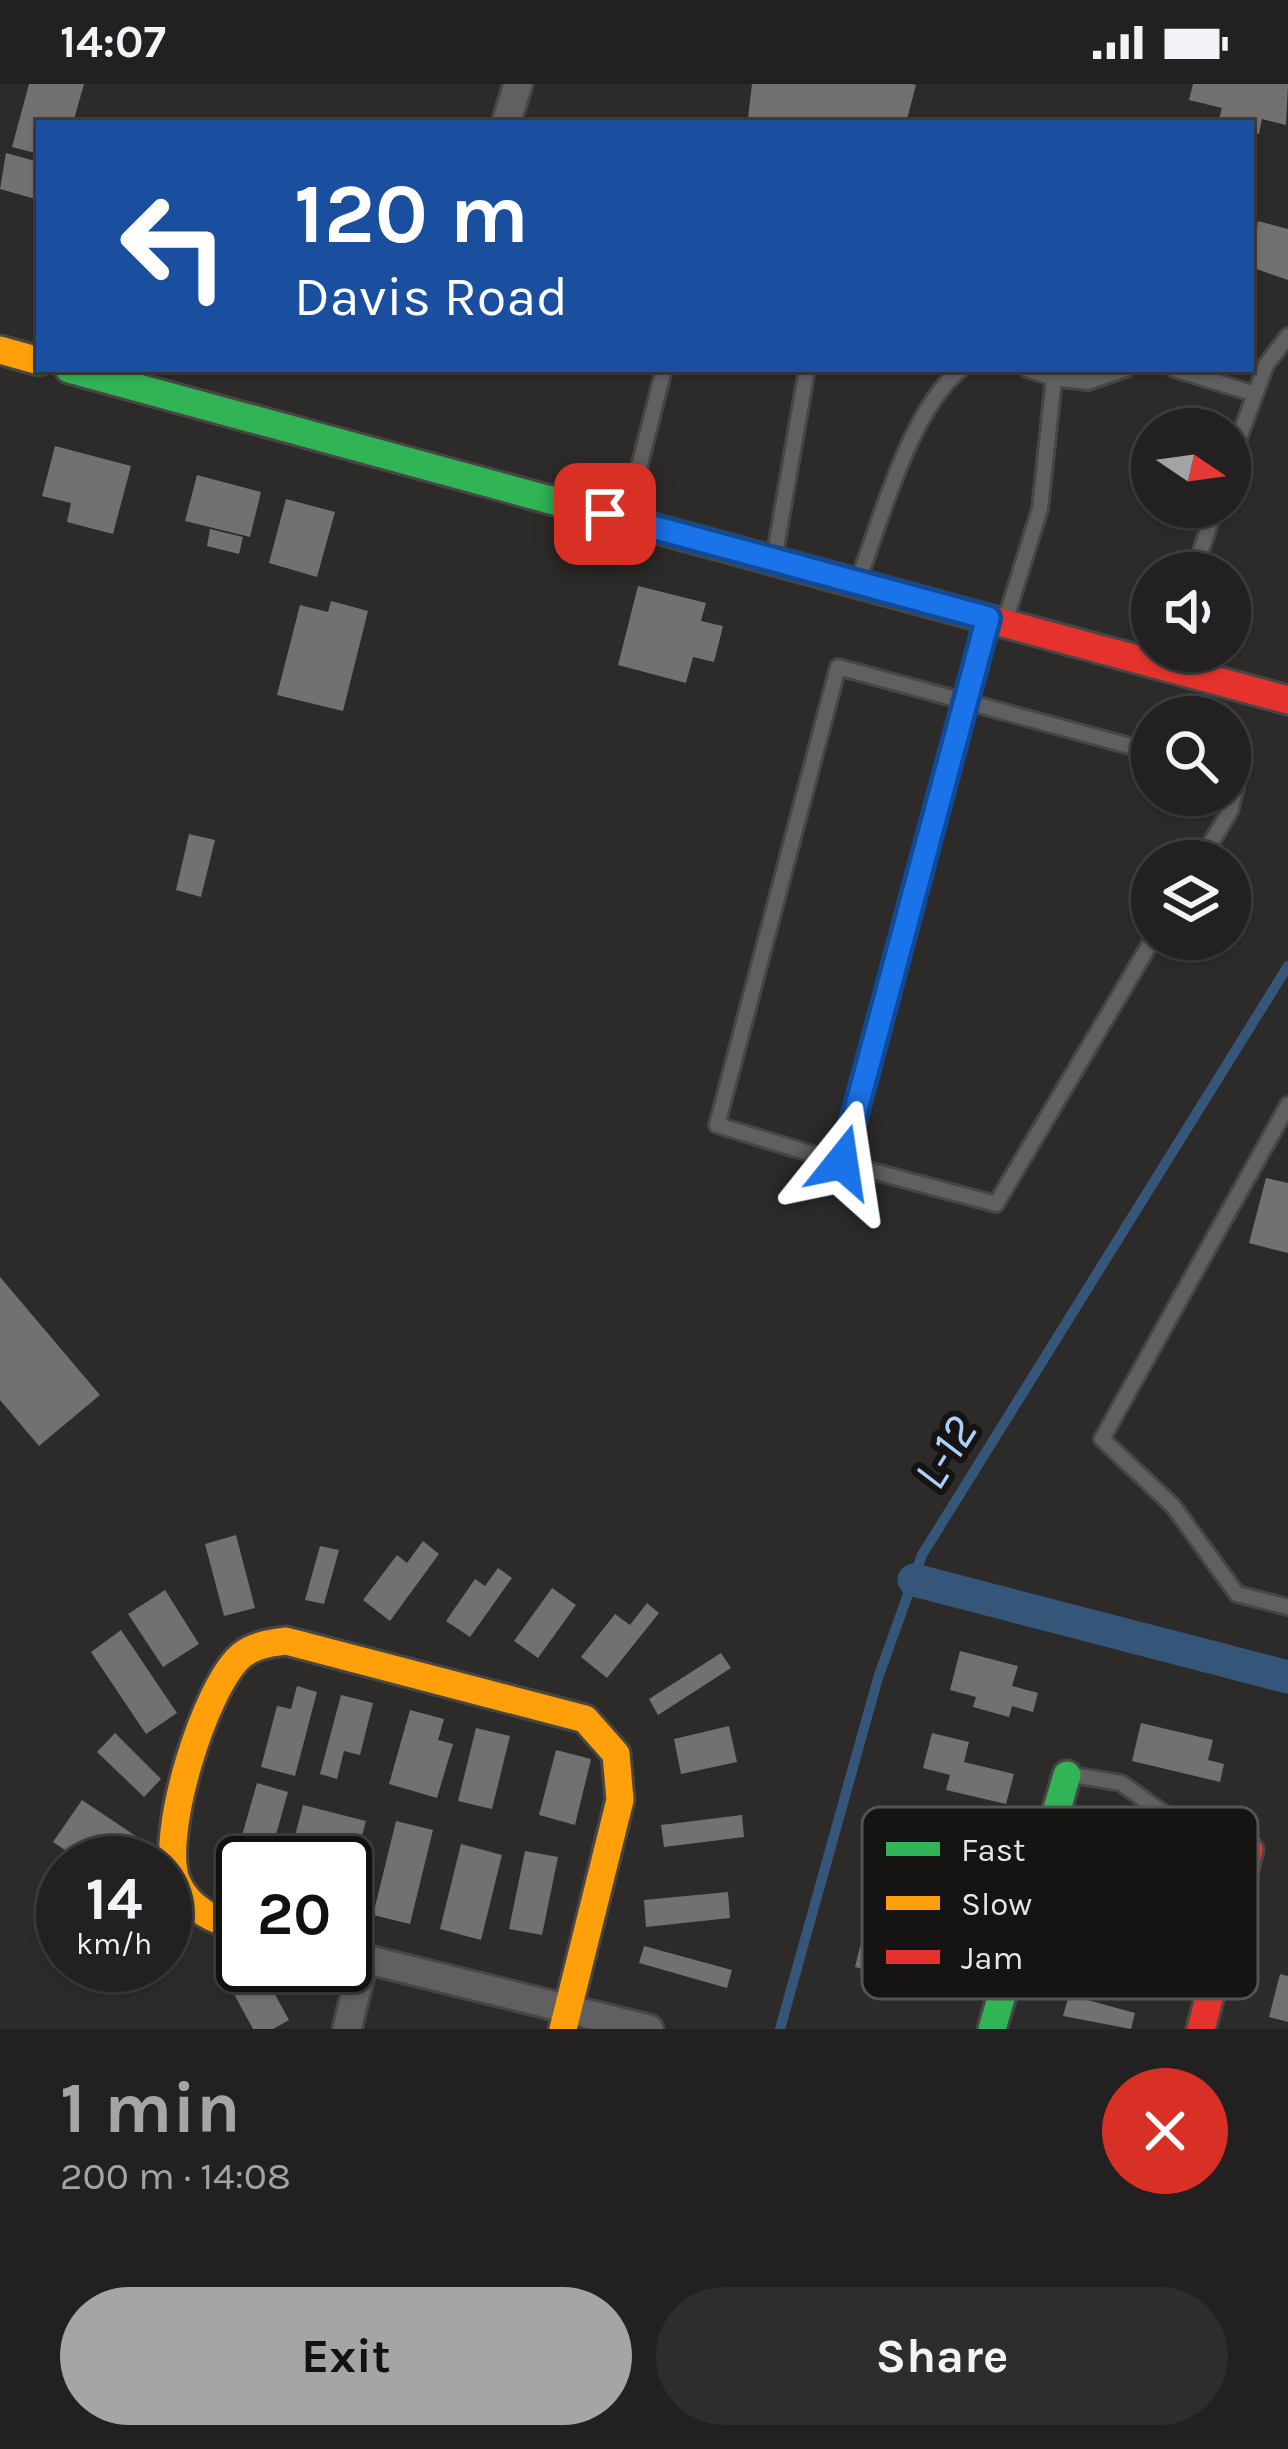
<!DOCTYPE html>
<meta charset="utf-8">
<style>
body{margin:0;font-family:Karla,sans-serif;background:#2e2d2d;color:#f1f3f6;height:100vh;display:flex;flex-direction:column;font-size:45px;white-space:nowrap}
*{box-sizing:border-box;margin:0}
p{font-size:39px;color:#a2a3a5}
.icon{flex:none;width:66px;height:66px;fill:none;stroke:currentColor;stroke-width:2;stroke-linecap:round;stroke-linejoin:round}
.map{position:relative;height:1945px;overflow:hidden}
.side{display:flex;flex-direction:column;background:#222020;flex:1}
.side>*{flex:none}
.banner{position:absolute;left:36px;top:36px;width:1218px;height:252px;border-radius:0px;box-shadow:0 3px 9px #0004,0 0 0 3px #3f3e3e;background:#1a4fa0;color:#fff;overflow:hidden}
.needle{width:78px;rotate:103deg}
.fabs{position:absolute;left:1131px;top:324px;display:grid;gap:24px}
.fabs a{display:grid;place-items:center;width:120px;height:120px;border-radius:50%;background:#222020;box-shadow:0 3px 9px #0004,0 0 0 3px #3f3e3e;font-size:60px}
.speed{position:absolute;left:36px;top:1752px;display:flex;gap:24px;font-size:60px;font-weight:700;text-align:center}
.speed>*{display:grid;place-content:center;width:156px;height:156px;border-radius:50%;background:#222020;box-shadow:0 3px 9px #0004,0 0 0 3px #3f3e3e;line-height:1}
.speed small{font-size:30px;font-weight:400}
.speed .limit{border:6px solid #111;border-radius:18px;background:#fff;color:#111}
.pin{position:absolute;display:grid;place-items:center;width:102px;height:102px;color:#fff;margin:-51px;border-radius:24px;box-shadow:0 6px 18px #0006}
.me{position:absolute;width:132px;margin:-66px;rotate:15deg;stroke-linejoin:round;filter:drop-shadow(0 0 9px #0008)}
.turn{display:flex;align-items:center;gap:42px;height:252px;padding:0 60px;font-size:54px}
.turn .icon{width:156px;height:156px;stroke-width:2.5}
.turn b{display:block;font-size:84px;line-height:102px}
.round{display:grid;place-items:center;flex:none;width:126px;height:126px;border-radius:63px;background:#2e2d2d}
.summary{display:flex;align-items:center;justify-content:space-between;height:204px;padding:0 60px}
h1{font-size:72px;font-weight:700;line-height:90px;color:#a7a5a4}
.button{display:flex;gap:24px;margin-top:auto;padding:24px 60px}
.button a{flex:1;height:138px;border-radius:72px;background:#a7a5a4;color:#111;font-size:48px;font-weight:700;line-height:138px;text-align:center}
.button a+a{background:#2e2d2d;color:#f1f3f6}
.status{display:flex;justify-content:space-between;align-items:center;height:84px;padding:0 60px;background:#222020;direction:ltr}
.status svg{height:33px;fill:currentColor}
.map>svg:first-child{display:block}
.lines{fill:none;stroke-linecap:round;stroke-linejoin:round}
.stream{stroke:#355579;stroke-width:10}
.canal{stroke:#355579;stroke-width:33}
.building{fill:#727170}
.lane-casing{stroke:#484645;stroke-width:20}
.street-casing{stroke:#484645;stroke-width:33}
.fast-casing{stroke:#484645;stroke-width:33}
.slow-casing{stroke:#484645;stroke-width:33}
.jam-casing{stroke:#484645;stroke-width:33}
.lane{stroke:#616060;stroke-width:14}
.street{stroke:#616060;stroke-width:27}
.fast{stroke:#30b455;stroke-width:27}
.slow{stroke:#ff9f0a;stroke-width:27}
.jam{stroke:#e5322d;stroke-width:27}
.route-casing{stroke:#114b97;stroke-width:30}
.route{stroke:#1a73e8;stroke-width:21}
.labels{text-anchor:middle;stroke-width:12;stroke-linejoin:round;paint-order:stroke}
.water-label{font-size:48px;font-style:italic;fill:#afd0f6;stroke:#151413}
.key{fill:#151413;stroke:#545352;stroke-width:3}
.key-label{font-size:33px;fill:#e8e6e5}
</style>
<div class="status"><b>14:07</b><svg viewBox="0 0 49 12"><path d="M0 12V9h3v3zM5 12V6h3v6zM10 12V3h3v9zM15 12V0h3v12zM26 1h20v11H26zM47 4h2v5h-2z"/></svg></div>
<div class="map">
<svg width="1288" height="1945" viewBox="0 0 1288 1945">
<rect width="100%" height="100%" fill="#2d2b2a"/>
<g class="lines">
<path class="stream" d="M780 1945 878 1594 922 1471 1288 882"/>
<path class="canal" d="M914 1496 1288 1593"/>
</g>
<path class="building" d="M29 0H84L73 39H39V70L12 63Z
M752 0H912L916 1 906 39H767L748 34Z
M1193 0H1288L1286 41 1262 35 1259 50 1251 48V39H1218L1222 24 1189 16Z
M6 69 39 78V116L0 105Z
M1258 137 1288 145V196L1251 183Z
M55 362 131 382 113 450 67 438 71 419 42 412Z
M197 391 261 408 250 453 185 437Z
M286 415 335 428 317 493 269 479Z
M210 445 243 453 239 470 207 462Z
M638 502 706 519 701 537 723 542 714 578 693 573 686 599 618 581Z
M331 517 368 527 343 627 277 611 300 521 328 528Z
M189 750 215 756 201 813 176 806Z
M1266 1094 1288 1099V1169L1249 1159Z
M0 1193 100 1311 39 1362 0 1316Z
M236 1451 255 1524 224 1532 205 1460Z
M423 1457 439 1470 390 1537 363 1516 397 1471 407 1479Z
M320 1462 339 1466 324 1520 305 1516Z
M498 1484 512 1494 470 1553 446 1537 475 1495 485 1502Z
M552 1504 576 1521 538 1574 514 1557Z
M165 1506 199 1560 163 1583 128 1530Z
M647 1519 659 1529 607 1594 581 1573 615 1530 630 1541Z
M121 1546 177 1629 146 1650 91 1568Z
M960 1567 1018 1582 1012 1602 1038 1609 1033 1628 1012 1622 1009 1633 973 1623 976 1613 950 1606Z
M721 1569 731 1584 658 1631 649 1615Z
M297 1602 317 1608 295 1692 261 1683 277 1622 291 1625Z
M341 1611 373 1619 360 1671 344 1667 337 1695 320 1690Z
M410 1626 444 1635 438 1656 453 1660 437 1714 389 1700Z
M1141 1639 1213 1656 1208 1676 1224 1680 1220 1698 1132 1677Z
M729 1642 737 1678 681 1690 674 1655Z
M476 1644 510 1652 492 1725 458 1717Z
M115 1649 161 1695 144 1713 97 1668Z
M932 1649 969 1658 964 1678 1014 1690 1006 1720 946 1706 950 1691 923 1684Z
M556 1666 591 1675 575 1741 539 1731Z
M257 1699 288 1708 268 1779H243V1793L231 1790Z
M82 1716 152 1763 142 1779H84L53 1758Z
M303 1721 366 1737 346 1812 345 1779H288Z
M742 1731 744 1753 664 1763 661 1741Z
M396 1737 433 1746 410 1840 373 1831Z
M461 1760 502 1771 481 1856 440 1845Z
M525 1767 558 1773 542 1851 509 1845Z
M728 1808 730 1834 646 1843 644 1816Z
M864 1847 963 1873 954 1908 855 1883Z
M644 1862 732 1886 727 1904 639 1879Z
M243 1874V1881H259L289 1936 273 1945H253L221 1886Z
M1280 1890 1288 1892V1938L1269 1933Z
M1069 1911 1135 1929 1131 1945 1063 1932Z"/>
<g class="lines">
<defs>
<path id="lane" d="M1027 285 1054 294
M1174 285 1255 310
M1230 378 1266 281 1288 252
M627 431 664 285
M774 475 807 285
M1194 489 1215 423
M859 494C882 433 910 326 961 285
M1006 534 1040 425 1054 294 1088 298 1126 285
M986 539 842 1079 996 1120 1153 855
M1200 777 1230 727 1239 691 1230 689
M1288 1021 1102 1355 1173 1422 1237 1510 1288 1523
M842 1079 717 1041 838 583 1152 668
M1073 1691 1121 1699 1186 1745 1247 1765"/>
<path id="street" d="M506 39 518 0
M345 1870 649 1945
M347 1945 364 1875"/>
<path id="fast" d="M69 285 859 500
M992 1945 1067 1691"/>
<path id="slow" d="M0 266 39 277
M243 1845C216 1837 189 1826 177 1798 158 1754 205 1601 242 1571 254 1561 271 1559 286 1557L585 1635 616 1670 620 1716 563 1945"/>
<path id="jam" d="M859 500 1288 616
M1201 1945 1249 1766"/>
</defs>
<use href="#lane" class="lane-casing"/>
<use href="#street" class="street-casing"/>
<use href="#fast" class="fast-casing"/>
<use href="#slow" class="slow-casing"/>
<use href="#jam" class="jam-casing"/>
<use href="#lane" class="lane"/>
<use href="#street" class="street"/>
<use href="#fast" class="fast"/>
<use href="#slow" class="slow"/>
<use href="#jam" class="jam"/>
</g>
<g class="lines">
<defs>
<path id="route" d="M605 430 988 534 842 1078"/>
</defs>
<use href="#route" class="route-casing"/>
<use href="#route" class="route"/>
</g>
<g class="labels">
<g class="water-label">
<text transform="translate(944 1368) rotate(-58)" y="17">L-12</text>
</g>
</g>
<rect x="862" y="1723" width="396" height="192" rx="18" class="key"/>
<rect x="886" y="1758" width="54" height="14" fill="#30b455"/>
<rect x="886" y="1812" width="54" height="14" fill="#ff9f0a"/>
<rect x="886" y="1866" width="54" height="14" fill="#e5322d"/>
<g class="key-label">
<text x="961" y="1777">Fast</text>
<text x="961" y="1831">Slow</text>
<text x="961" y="1885">Jam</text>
</g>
</svg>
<div class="fabs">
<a><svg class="needle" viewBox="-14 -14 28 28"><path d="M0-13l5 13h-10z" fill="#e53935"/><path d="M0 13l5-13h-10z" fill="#a2a3a5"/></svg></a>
<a><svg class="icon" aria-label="sound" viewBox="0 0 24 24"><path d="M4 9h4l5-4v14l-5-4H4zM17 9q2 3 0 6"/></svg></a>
<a><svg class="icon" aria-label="search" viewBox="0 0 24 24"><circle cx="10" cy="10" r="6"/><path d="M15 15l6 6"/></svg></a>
<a><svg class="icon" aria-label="layers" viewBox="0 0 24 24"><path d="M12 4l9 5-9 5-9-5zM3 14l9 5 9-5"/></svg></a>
</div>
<div class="speed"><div>14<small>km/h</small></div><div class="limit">20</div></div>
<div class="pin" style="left:605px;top:430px;background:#d93025"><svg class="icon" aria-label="arrive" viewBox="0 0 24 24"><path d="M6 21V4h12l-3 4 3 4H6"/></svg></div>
<svg class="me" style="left:842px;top:1078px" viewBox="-20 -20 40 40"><path d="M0-17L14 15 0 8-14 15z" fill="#1a73e8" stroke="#fff" stroke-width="4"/></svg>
<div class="banner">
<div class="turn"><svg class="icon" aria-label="left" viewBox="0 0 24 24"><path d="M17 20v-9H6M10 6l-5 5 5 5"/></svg><div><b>120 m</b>Davis Road</div></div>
</div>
</div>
<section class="side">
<div class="summary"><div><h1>1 min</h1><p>200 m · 14:08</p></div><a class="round" style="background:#d93025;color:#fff"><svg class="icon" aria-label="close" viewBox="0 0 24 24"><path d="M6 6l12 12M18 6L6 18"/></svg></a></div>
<div class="button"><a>Exit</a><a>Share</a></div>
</section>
